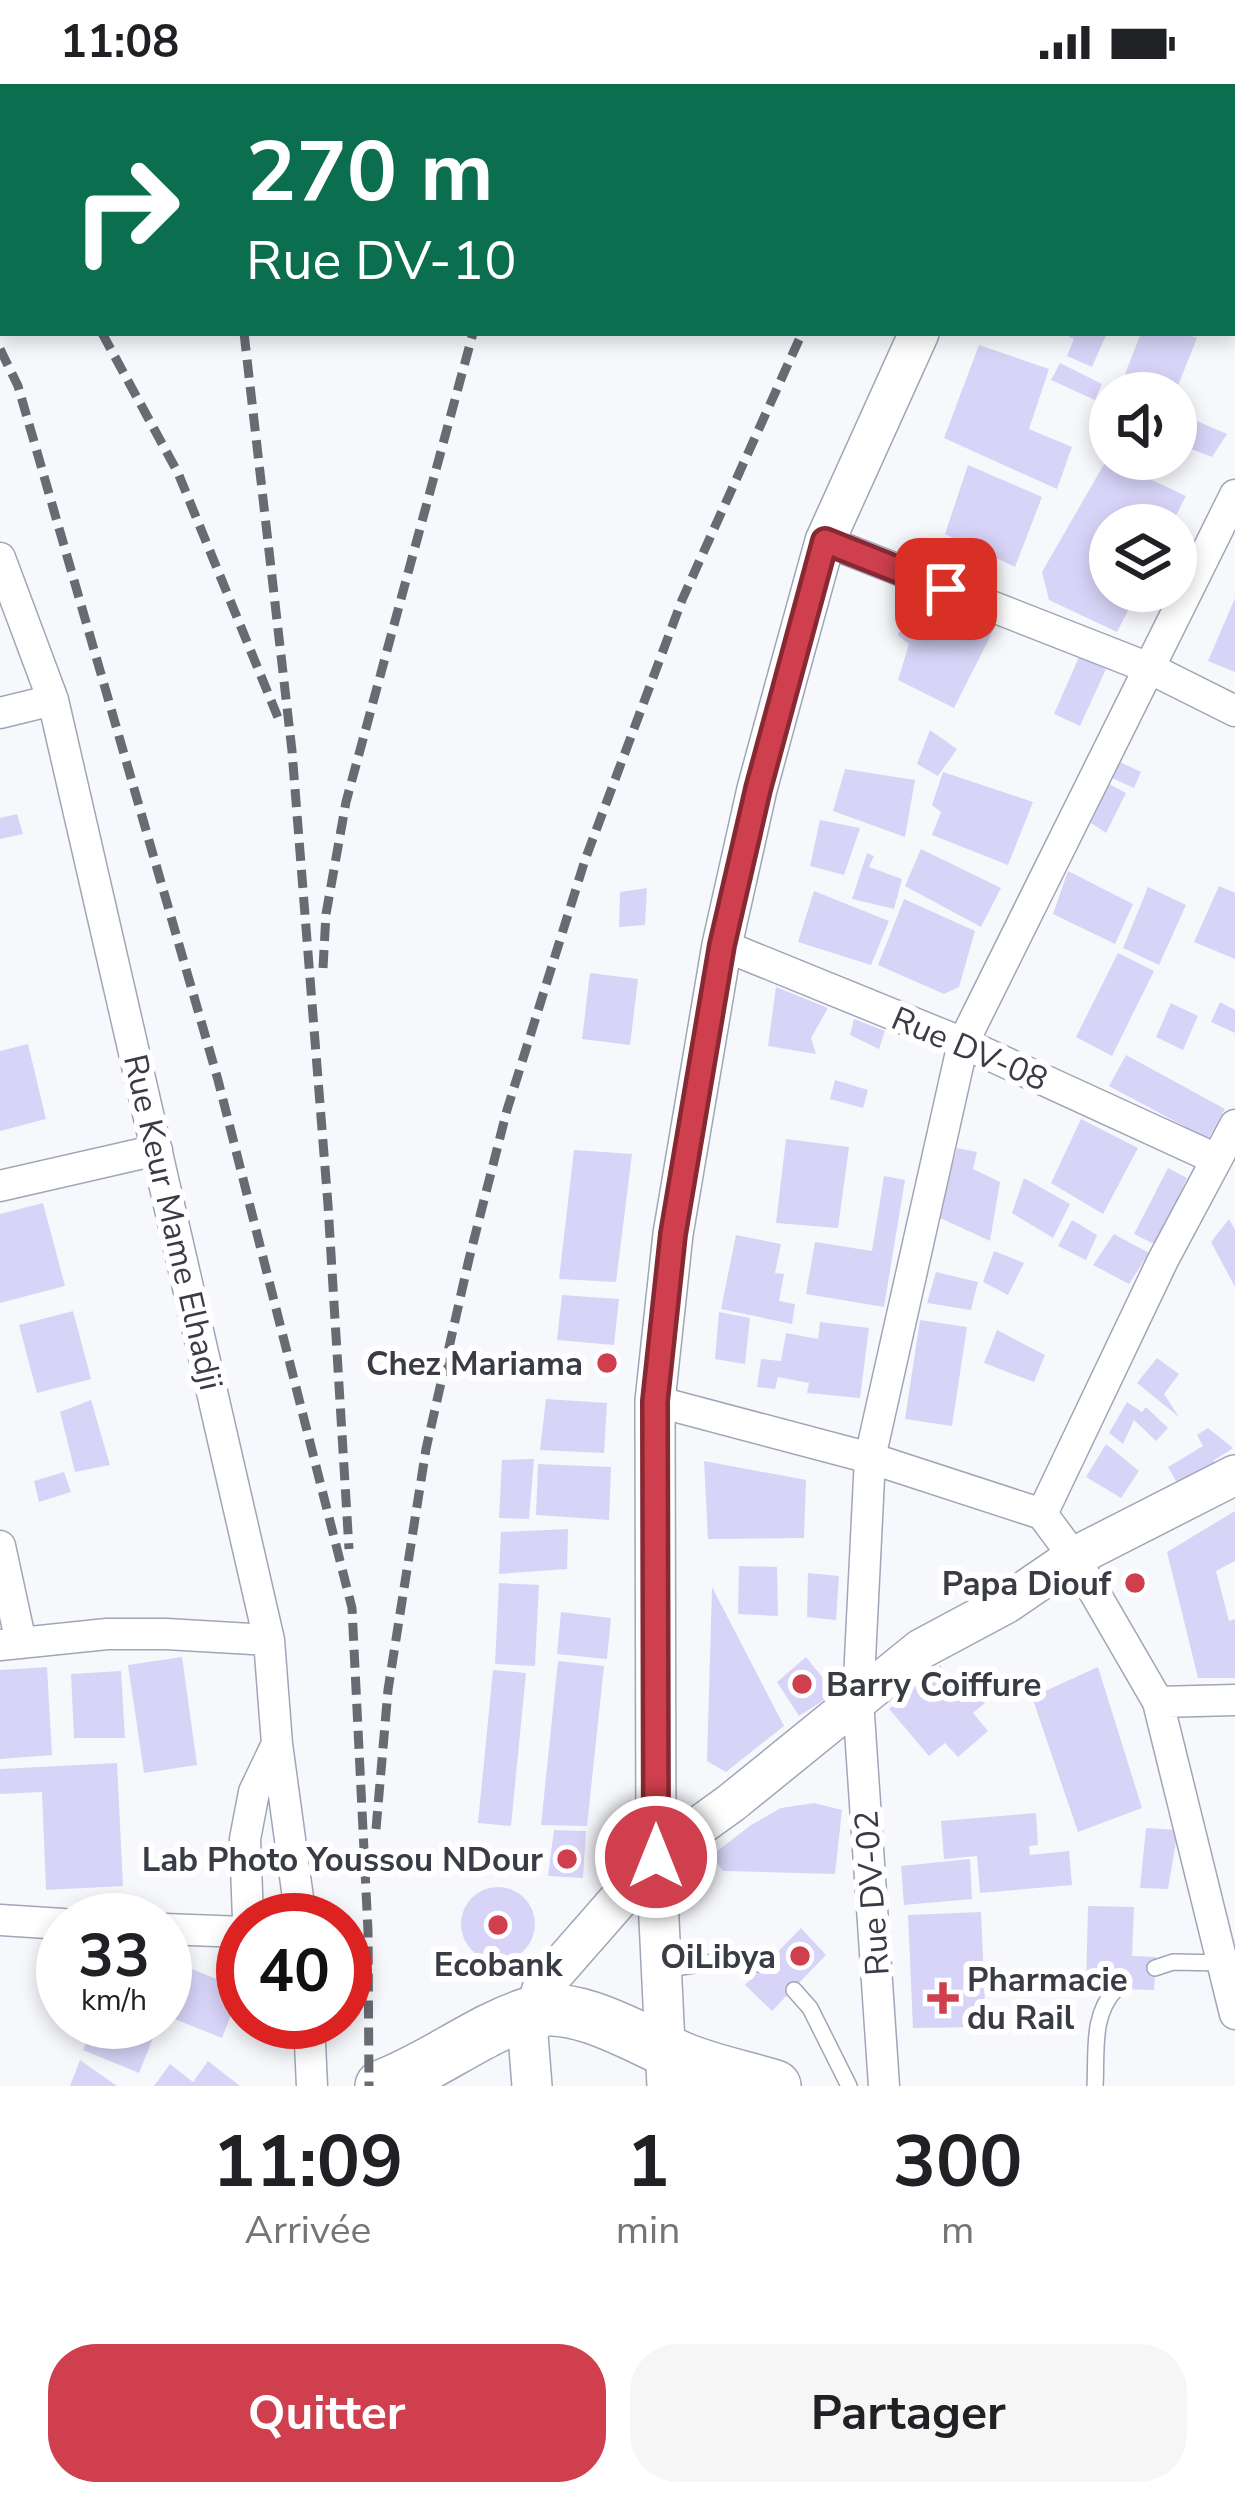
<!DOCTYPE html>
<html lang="fr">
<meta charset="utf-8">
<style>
body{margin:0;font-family:"Nunito Sans",sans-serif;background:#f6f6f6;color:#202124;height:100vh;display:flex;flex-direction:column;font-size:45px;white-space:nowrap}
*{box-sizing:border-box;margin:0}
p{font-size:39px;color:#757577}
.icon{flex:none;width:66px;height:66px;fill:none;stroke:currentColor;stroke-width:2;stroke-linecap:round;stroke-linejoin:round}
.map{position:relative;height:2002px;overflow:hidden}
.sheet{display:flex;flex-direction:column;background:#fff;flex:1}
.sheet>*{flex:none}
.banner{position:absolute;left:0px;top:0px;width:1236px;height:252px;box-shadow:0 6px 18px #0003;background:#0b6e4f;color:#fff;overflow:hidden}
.tools{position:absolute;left:1089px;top:288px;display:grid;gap:24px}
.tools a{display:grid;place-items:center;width:108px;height:108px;border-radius:50%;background:#fff;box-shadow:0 6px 18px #0003;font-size:60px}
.speed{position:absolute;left:36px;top:1809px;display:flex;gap:24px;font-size:60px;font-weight:700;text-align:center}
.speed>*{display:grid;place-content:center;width:156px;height:156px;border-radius:50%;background:#fff;box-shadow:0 6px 18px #0003;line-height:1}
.speed small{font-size:30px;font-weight:400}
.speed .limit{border:18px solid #d22;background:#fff;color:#111}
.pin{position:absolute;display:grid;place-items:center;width:102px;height:102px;color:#fff;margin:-51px;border-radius:24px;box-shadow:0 6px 18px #0006}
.me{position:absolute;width:132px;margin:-66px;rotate:0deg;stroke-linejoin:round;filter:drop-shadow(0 0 9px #0008)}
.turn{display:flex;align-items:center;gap:42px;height:252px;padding:0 48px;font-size:54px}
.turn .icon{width:156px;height:156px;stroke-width:2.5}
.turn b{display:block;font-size:84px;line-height:102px}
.eta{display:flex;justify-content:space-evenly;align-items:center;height:204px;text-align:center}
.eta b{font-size:72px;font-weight:700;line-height:84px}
.action{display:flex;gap:24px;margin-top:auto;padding:24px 48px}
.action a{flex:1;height:138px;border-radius:48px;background:#cf3f4d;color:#fff;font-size:48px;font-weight:700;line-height:138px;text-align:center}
.action a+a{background:#f6f6f6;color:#202124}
.status{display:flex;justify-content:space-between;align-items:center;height:84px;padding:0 60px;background:#fff;direction:ltr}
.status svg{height:33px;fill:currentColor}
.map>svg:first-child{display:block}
.building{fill:#d8d4f8}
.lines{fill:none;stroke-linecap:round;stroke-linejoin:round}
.service-casing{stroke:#9ea6b7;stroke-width:18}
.minor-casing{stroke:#9ea6b7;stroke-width:33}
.tertiary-casing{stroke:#9ea6b7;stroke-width:42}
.trunk-casing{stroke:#9ea6b7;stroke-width:54}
.service{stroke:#fff;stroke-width:15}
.minor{stroke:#fff;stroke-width:30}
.tertiary{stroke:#fff;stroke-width:39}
.trunk{stroke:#fff;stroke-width:51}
.rail{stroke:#686b72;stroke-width:9;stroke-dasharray:18 9;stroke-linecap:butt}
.route-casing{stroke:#872932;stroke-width:30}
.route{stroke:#cf3f4d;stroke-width:21}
.poi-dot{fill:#cf3f4d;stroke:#fff;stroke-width:4.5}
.labels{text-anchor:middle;stroke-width:12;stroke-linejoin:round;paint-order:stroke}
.street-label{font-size:33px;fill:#393c44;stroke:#fff}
.poi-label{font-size:33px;font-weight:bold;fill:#393c44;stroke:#fff;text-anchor:end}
</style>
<div class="status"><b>11:08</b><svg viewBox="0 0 49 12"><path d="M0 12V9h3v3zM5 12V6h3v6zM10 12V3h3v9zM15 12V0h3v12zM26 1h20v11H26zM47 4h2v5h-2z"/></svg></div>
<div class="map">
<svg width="1235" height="2002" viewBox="0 0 1235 2002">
<rect width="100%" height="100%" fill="#f7f8fc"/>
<path class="building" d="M1063 249H1107L1092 283 1067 272 1074 255Z
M1141 249H1182L1197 254 1177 304 1125 290Z
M979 261 1049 285 1029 345 1072 363 1057 405 944 354Z
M1060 279 1102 300 1095 316 1051 296Z
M1176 328 1227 350 1212 373 1176 359Z
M1107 375 1186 412 1171 441H1110V507H1138L1117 548 1049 516 1042 488Z
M968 381 1042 413 1015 483 945 450Z
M1235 514V588L1208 577Z
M910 523 964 543 969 526 998 537 954 624 898 596 909 560 898 551Z
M1079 573 1106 585 1080 642 1054 630Z
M930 646 957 665 938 692 917 680Z
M1120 678 1141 688 1134 704 1112 694Z
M845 685 915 696 905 753 833 727Z
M943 688 1033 718 1008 781 932 751 941 728 932 721Z
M1109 700 1126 709 1106 749 1091 739Z
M17 730 23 750 0 755V734Z
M820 736 860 744 844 791 810 782Z
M921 765 1001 804 981 843 905 802Z
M867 769 874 772 869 783 902 795 894 825 852 815Z
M1068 787 1133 820 1115 860 1053 830Z
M1219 802 1235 809V875L1194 858Z
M1148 803 1186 821 1159 881 1123 864Z
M647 804 645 841 619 843 620 808Z
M814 807 889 837 871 881 798 858Z
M904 815 975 847 959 903 944 910 878 881Z
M1118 869 1154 887 1112 972 1076 953Z
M590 889 638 895 630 961 582 955Z
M776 903 828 924 811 954 816 970 768 962Z
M1220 918 1235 926V949L1211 938Z
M1171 919 1198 932 1183 966 1156 953Z
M854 935 885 947 879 965 850 951Z
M28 960 46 1035 0 1047V967Z
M1126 971 1225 1025 1208 1055 1109 1002Z
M835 996 868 1006 863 1024 830 1015Z
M1081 1035 1138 1064 1103 1130 1051 1099Z
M786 1055 849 1063 838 1144 776 1139Z
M957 1064 977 1068 973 1085 1000 1098 990 1157 938 1133Z
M574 1066 632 1070 616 1198 559 1195Z
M1168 1084 1187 1094 1156 1161 1134 1150Z
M884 1092 905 1096 884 1223 806 1210 815 1158 872 1167Z
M1024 1094 1070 1120 1053 1154 1012 1129Z
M43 1119 65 1202 0 1219V1130Z
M1229 1135 1235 1146V1203L1211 1158Z
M1072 1136 1097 1151 1086 1176 1058 1162Z
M1114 1150 1149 1169 1129 1200 1093 1181Z
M736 1151 781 1160 775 1189 784 1190 779 1217 795 1220 792 1240 721 1225Z
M994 1167 1024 1179 1008 1211 983 1198Z
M936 1188 978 1198 971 1226 927 1219Z
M562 1211 619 1215 614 1261 557 1256Z
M73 1227 91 1295 37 1309 19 1241Z
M719 1228 750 1234 745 1280 715 1275Z
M920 1236 967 1243 952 1342 905 1335Z
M820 1238 869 1244 860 1314 807 1309 809 1299 778 1293 775 1305 757 1303 761 1275 781 1277 786 1249 818 1255Z
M997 1246 1045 1271 1034 1298 984 1279Z
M1157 1274 1179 1290 1164 1310 1179 1333 1137 1299Z
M546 1315 607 1319 604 1369 540 1366Z
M91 1316 110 1381 75 1388 60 1328Z
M1127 1318 1142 1328 1146 1323 1168 1344 1156 1357 1134 1336 1123 1360 1109 1349Z
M1208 1344 1233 1364 1213 1377 1221 1380 1179 1402 1168 1383 1203 1362 1197 1351Z
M1106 1360 1139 1387 1121 1414 1086 1393Z
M534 1375 529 1435 499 1434 502 1376Z
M704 1377 806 1396 804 1454 708 1455Z
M538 1380 611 1383 609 1436 536 1431Z
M64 1388 71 1408 39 1418 34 1397Z
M1235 1427V1477L1216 1487 1229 1537 1235 1535V1594H1198L1167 1468Z
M568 1445 567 1485 499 1490 501 1448Z
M739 1482 777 1483 778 1532 738 1530Z
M808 1489 839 1492 836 1536 807 1533Z
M499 1499 539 1501 535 1582 495 1580Z
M712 1503 784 1642 726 1688 707 1677Z
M561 1528 611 1534 607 1575 557 1570Z
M182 1573 197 1681 144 1689 128 1581Z
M806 1573 835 1609 799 1632 777 1598Z
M558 1577 604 1582 587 1742 541 1741Z
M940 1581 956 1601 965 1594 985 1619 973 1629 988 1647 958 1673 945 1659 929 1672 889 1625Z
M47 1583 52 1671 0 1675V1586Z
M1098 1583 1142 1724 1078 1748 1032 1613Z
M493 1586 526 1589 511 1742 478 1739Z
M121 1587 125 1654H74L71 1590Z
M117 1679 123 1802 46 1806 42 1708 0 1710V1685Z
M814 1719 842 1726 835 1790 723 1787 717 1779 716 1768 751 1741 781 1724Z
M1036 1729 1038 1761 1029 1762 1030 1771 1069 1767 1072 1801 980 1809 977 1772 944 1775 941 1737Z
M1146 1744 1178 1746 1168 1805 1140 1804Z
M554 1746 586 1747 583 1794 548 1792Z
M970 1775 972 1815 904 1821 901 1782Z
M461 1840a37 37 0 1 1 74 0a37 37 0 1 1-74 0Z
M1088 1822 1134 1823 1132 1872 1156 1873 1154 1906 1086 1904Z
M981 1828 986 1943 913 1944 908 1831Z
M801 1844 826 1871 772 1927 745 1901Z
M187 1883 241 1905 222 1954 167 1932Z
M94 1938H142L157 1944 139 1989 83 1966Z
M80 1976 117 2002H70Z
M208 1977 240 2002H154L170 1980 193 1998Z"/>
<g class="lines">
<defs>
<path id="service" d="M1155 1884 1173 1878 1223 1879
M662 1886 713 1878 766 1880
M794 1906 810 1924 849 2002
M1095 2002C1097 1968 1091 1931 1116 1905"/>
<path id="minor" d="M1188 0 1193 3
M1233 23 1235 24
M825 457 1149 584 1235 627
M0 474 53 616 269 1556 277 1660 301 1836
M0 629 53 616
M722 861 963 959 1216 1075
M1235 1041 1163 1176 1042 1430 1074 1473 1158 1618 1235 1930
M0 1102 157 1066
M655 1317 870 1374 1042 1430
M0 1462 21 1559
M0 1561 107 1550H166L269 1556
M1158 1618 1235 1616
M0 1836 63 1840
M248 1836 245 1755 254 1708 277 1660
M165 1845 243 1848
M309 1938 312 2002
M884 2002 858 1616 870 1374 963 959 1235 411"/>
<path id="tertiary" d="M1036 3 1037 0
M532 2002 528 1951 543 1902 656 1773 731 1719 921 1565 1007 1519 1074 1473 1235 1391
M667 2002 656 1773 655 1317 673 1150 722 861 757 705 788 591 825 457 919 249"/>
<path id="trunk" d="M381 2002C433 1983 477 1946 530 1929 576 1914 645 1959 687 1976 715 1987 746 1993 775 2002"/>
</defs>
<use href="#service" class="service-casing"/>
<use href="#minor" class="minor-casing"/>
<use href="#tertiary" class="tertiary-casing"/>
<use href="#trunk" class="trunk-casing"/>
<use href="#service" class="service"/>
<use href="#minor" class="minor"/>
<use href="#tertiary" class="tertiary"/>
<use href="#trunk" class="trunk"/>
<path class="rail" d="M189 0V3
M227 0V3
M540 3V0
M925 3 926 0
M0 56 3 62
M102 249 178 389 279 636
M244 249 292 667 328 1121 349 1465
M0 265 18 302 218 996 352 1524 368 1847 369 2002
M323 884 326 830 346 718 473 249
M376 1745 388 1606 426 1365 469 1175 507 1026 585 776 682 516 802 249"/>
</g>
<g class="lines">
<defs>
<path id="route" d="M656 1773 655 1317 673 1150 722 861 758 705 825 457 946 505"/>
</defs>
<use href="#route" class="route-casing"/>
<use href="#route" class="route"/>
</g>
<g class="poi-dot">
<circle cx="607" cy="1279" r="12"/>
<circle cx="1135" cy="1499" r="12"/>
<circle cx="802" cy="1600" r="12"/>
<circle cx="567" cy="1775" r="12"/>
<circle cx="498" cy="1841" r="12"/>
<circle cx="800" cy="1872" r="12"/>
<path d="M937 1896h12v12h12v12h-12v12h-12v-12h-12v-12h12z"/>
</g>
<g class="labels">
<g class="street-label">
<text transform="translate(970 964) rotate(23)" y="12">Rue DV-08</text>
<text transform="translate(174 1138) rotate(77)" y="12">Rue Keur Mame Elhadji</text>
<text transform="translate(871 1809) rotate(-94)" y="12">Rue DV-02</text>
</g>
<g class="poi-label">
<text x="583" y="1291">Chez Mariama</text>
<text x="1111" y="1511">Papa Diouf</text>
<text x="826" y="1612" text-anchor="start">Barry Coiffure</text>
<text x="543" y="1787">Lab Photo Youssou NDour</text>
<text x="776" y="1884">OiLibya</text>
<text x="498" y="1892" text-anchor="middle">Ecobank</text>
<text x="967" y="1907" text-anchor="start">Pharmacie<tspan x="967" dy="38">du Rail</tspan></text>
</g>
</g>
</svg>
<div class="tools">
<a><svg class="icon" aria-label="sound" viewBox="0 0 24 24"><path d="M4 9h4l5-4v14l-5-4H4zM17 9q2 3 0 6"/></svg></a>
<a><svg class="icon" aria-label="layers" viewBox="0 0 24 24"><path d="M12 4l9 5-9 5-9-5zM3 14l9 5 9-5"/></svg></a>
</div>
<div class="speed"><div>33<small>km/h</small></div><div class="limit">40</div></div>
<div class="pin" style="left:946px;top:505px;background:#d93025"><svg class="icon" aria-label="arrive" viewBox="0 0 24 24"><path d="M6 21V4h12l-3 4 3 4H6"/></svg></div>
<svg class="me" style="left:656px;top:1773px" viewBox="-20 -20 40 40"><circle r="17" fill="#cf3f4d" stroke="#fff" stroke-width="3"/><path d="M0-11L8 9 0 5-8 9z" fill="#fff"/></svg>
<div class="banner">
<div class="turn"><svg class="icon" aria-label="right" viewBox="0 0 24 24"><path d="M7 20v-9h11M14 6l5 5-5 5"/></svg><div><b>270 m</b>Rue DV-10</div></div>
</div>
</div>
<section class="sheet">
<div class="eta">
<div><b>11:09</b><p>Arrivée</p></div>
<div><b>1</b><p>min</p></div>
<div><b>300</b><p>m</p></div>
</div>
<div class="action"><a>Quitter</a><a>Partager</a></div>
</section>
